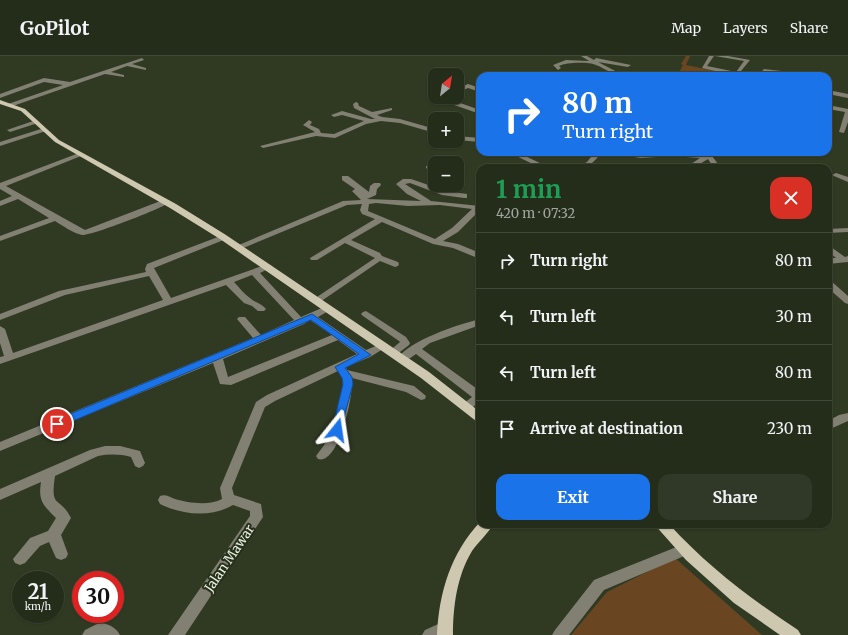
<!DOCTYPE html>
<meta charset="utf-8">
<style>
body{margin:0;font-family:Merriweather,serif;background:#303827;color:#f1f3f6;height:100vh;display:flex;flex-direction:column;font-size:15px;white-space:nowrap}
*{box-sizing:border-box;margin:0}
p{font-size:13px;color:#a3a7a2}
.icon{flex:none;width:22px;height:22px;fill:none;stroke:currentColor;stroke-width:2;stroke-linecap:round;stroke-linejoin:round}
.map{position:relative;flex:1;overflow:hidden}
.side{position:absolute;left:476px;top:108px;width:356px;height:364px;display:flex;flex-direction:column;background:#242c1a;border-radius:12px;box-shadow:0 1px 3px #0004,0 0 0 1px #414839}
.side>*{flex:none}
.banner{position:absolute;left:476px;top:16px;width:356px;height:84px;border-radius:12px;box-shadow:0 1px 3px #0004,0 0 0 1px #414839;background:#1a73e8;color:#fff;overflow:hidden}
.needle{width:26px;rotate:30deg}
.buttons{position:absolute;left:428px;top:12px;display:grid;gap:8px}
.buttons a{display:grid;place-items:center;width:36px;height:36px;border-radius:8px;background:#242c1a;box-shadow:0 1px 3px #0004,0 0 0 1px #414839;font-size:20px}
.speed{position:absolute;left:12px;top:515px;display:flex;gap:8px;font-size:20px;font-weight:700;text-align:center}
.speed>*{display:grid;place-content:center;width:52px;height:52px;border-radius:50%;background:#242c1a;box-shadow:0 1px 3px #0004,0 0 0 1px #414839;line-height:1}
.speed small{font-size:10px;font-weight:400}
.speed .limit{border:6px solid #d22;background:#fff;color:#111}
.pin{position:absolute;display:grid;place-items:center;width:34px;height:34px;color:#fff;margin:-17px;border:2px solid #fff;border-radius:50%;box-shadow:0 1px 4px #0007}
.me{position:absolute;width:44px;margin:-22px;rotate:15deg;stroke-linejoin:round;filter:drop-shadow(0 0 3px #0008)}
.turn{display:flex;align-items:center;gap:14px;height:84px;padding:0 20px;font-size:18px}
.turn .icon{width:52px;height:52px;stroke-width:2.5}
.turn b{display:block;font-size:28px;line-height:34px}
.round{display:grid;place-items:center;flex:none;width:42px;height:42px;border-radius:12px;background:#303827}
.head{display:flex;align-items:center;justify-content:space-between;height:68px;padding:0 20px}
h1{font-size:24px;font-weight:700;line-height:30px;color:#1e9e55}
.cta{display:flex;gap:8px;margin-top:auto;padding:8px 20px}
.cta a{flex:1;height:46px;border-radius:12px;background:#1a73e8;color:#fff;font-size:16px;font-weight:700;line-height:46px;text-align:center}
.cta a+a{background:#303827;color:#f1f3f6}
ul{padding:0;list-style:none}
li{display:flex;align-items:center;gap:12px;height:56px;padding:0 20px;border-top:1px solid #414839}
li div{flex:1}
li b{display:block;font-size:15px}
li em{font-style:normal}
header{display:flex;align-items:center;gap:24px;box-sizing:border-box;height:56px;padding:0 20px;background:#242c1a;border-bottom:1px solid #414839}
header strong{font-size:19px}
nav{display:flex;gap:22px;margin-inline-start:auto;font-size:14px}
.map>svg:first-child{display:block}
.green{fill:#694621}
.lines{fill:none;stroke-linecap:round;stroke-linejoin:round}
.minor{fill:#827f73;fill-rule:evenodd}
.major{fill:#cec8b0;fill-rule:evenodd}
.route{fill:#1a73e8;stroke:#114b97}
.labels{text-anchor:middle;stroke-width:4;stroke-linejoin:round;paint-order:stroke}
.near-street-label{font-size:13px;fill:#e9f0e2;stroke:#26301a}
</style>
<header>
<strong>GoPilot</strong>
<nav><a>Map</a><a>Layers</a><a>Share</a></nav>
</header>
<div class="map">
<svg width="848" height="579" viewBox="0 0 848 579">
<rect width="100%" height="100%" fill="#303a23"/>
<path class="green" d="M686 0H690L686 9 725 17 718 20H677L683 9 681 8Z
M675 502 762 579H571L607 536Z"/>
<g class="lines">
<path class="minor" d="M581 0H587L594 4 596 2 631 9 628 11 598 6 625 20C614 20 606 13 596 9 589 6 567 6 559 10L561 12 558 14 553 9 566 4 589 5Z
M709 0H714L707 10 736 16 744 5 715 0H728L750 4 737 20 702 12Z
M142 2 144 4 132 8 146 12V14L127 10 111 16 124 19V21L105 18 10 51 8 50V48L63 29 44 26 0 42V38L44 22 70 26Z
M764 13 807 18 810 20 766 17 764 20H758Z
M468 28 480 32V36L468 32 457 37V33Z
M828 34 848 38V42L828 38Z
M441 41H447L446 42 480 54V58L440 44Z
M356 46 358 47 359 50 372 56 392 52V54L377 59 382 61 400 63 435 73V77L400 67 381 65 366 68 335 82 316 80 263 92 260 90 315 76 303 69 309 64 312 66 310 69 319 73 321 77 334 78 364 65 342 59 334 61 331 59 342 55 371 63H375L354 52 353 48Z
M828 49 848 53V66L844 77 839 76 845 56 828 53Z
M36 64 39 66 38 67 10 76 7 74Z
M44 72 47 74 46 75 0 90V86Z
M457 80 480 82V86L457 84Z
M508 96H517L550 112H541Z
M595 96H602C594 106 589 112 576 112L587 106Z
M609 96 641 98 673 96 705 99 703 96H709L721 112H714L708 103 693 112H685L700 102 673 100 641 102 612 98Z
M79 97 82 99 81 100 6 130 85 174 163 144H169L170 146C163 152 91 180 82 179 73 177 63 170 55 165L0 185V180L49 162 18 143 0 150V145L12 140 0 133V127Z
M426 110H430L435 113V119L426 112Z
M836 117 848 121V126L834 120 832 119Z
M342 120H348L369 136 370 130 374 127H380L381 129 377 133 376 139 367 143 421 145 407 138 396 128 403 123H411L446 135 467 138V142H464L442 139 410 127 405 128 431 145 480 150V154L458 176 443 185 458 188 480 197V203L453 192 433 188 382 166 351 184 380 197 382 200 398 206 399 208 398 210 395 211 380 205 317 248 314 247 312 245 314 243 375 202 345 187 317 204H311L310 202 375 163 362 158 360 154 362 148 347 149 241 193H235L234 191 343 145 361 144 352 135 355 133 342 124ZM376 147 408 150 440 149 472 153 452 172 435 183 368 155 369 148Z
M848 172V176L828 177V173Z
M223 179H226V183L154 212 171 242 265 209H271L272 211 260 217 301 261 324 251H330L332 253 318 261 366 294 383 287 388 290 370 301 346 311 347 314 414 330 426 340 425 343 421 344 406 336 352 322C354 337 339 410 318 403L316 400 330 381 343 332 342 321 338 315 275 345 265 351 232 432 234 439 261 448 263 461 185 579H168L250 460V455L233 449C211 462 182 459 160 448L158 444 160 440C166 438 169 441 175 443 188 447 209 450 222 443L220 432 256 346 267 339 357 298 338 284 231 329 220 328 213 307 0 395V386L253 282 237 263 239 261H245L261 279 294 264 252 219 234 226C239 231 244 238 250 242 255 247 261 247 266 253L264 255H258L252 250 244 247 226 229 0 308V301L4 300 0 287V270L5 273 13 297 163 244 149 220 65 239 0 264V258L59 235 146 216 145 213 147 208ZM310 264 332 279 228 321 223 303 304 268Z
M828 189 845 201 848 200V206L828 208V202H836L828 195Z
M828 224 831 225 848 240V248L845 247 828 232Z
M366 255 406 281 410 287 409 289 396 299H388L387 297 400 286 399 285 363 260 361 258 363 256Z
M480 263V269L430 287 422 293 480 335V346C474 350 469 355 462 353L460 350 472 341 416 298 406 305H398L397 303C410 284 457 269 480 263Z
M848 357V365L828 374V365L839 359Z
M105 390H120L140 395 145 407 143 410 139 412 135 410 131 401C120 398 109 398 98 400L55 420C50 454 59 439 71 462L61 479 68 498 66 502 61 504 56 502 49 486 40 490 25 507 20 509 15 507 13 503 30 482 48 475 56 462C43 449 38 445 41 426L0 444V433L90 394Z
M684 488 689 490 691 494 689 498 604 534 569 579H552L555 574 594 524Z
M445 565 450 567 452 572 450 577 446 579H422L425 574Z
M99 567C107 567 116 571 120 579H82L85 574Z"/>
<path class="major" d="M0 44 25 53 59 84 176 148 226 179 429 316 480 356V366L476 365 421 322 220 183 170 152 55 86 21 55 0 48Z
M480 466V468H493C488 478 478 486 472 495 457 520 453 550 453 579H437C439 536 451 497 480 466Z
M654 468H669C707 510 751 543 798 574L801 579H780L734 547 686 504Z"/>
</g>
<path class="route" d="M312 258 371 299 345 312 352 321 353 328 340 376H333L332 374 343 328 342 322 335 311 359 298 311 264 61 370 57 371 52 368 53 365Z"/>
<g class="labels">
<g class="near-street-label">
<text transform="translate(229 502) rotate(-56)" y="5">Jalan Mawar</text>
</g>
</g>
</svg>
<div class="buttons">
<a><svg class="needle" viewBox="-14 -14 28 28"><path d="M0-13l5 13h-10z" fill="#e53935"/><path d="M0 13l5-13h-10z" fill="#a3a7a2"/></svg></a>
<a>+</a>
<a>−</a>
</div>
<div class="speed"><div>21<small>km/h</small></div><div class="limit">30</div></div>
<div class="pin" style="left:57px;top:368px;background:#d93025"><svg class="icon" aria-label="arrive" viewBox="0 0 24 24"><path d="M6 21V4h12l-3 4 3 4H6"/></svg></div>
<svg class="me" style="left:337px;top:374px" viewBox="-20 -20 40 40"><path d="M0-17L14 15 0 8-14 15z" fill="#1a73e8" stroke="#fff" stroke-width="4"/></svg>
<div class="banner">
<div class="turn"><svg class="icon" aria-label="right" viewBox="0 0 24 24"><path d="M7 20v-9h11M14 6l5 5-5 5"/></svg><div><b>80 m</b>Turn right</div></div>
</div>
<section class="side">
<div class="head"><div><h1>1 min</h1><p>420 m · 07:32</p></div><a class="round" style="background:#d93025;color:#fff"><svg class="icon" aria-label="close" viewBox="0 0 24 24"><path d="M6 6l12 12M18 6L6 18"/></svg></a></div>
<ul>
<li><svg class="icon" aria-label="right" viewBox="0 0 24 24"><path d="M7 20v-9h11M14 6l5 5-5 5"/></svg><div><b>Turn right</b></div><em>80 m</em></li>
<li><svg class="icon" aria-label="left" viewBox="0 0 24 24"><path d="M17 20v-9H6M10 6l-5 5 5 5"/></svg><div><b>Turn left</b></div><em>30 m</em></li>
<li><svg class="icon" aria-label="left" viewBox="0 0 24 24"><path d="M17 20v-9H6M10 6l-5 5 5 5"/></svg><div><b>Turn left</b></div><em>80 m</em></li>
<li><svg class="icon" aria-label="arrive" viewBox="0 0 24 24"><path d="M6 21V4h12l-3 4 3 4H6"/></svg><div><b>Arrive at destination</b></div><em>230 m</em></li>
</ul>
<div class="cta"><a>Exit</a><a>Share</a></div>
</section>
</div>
